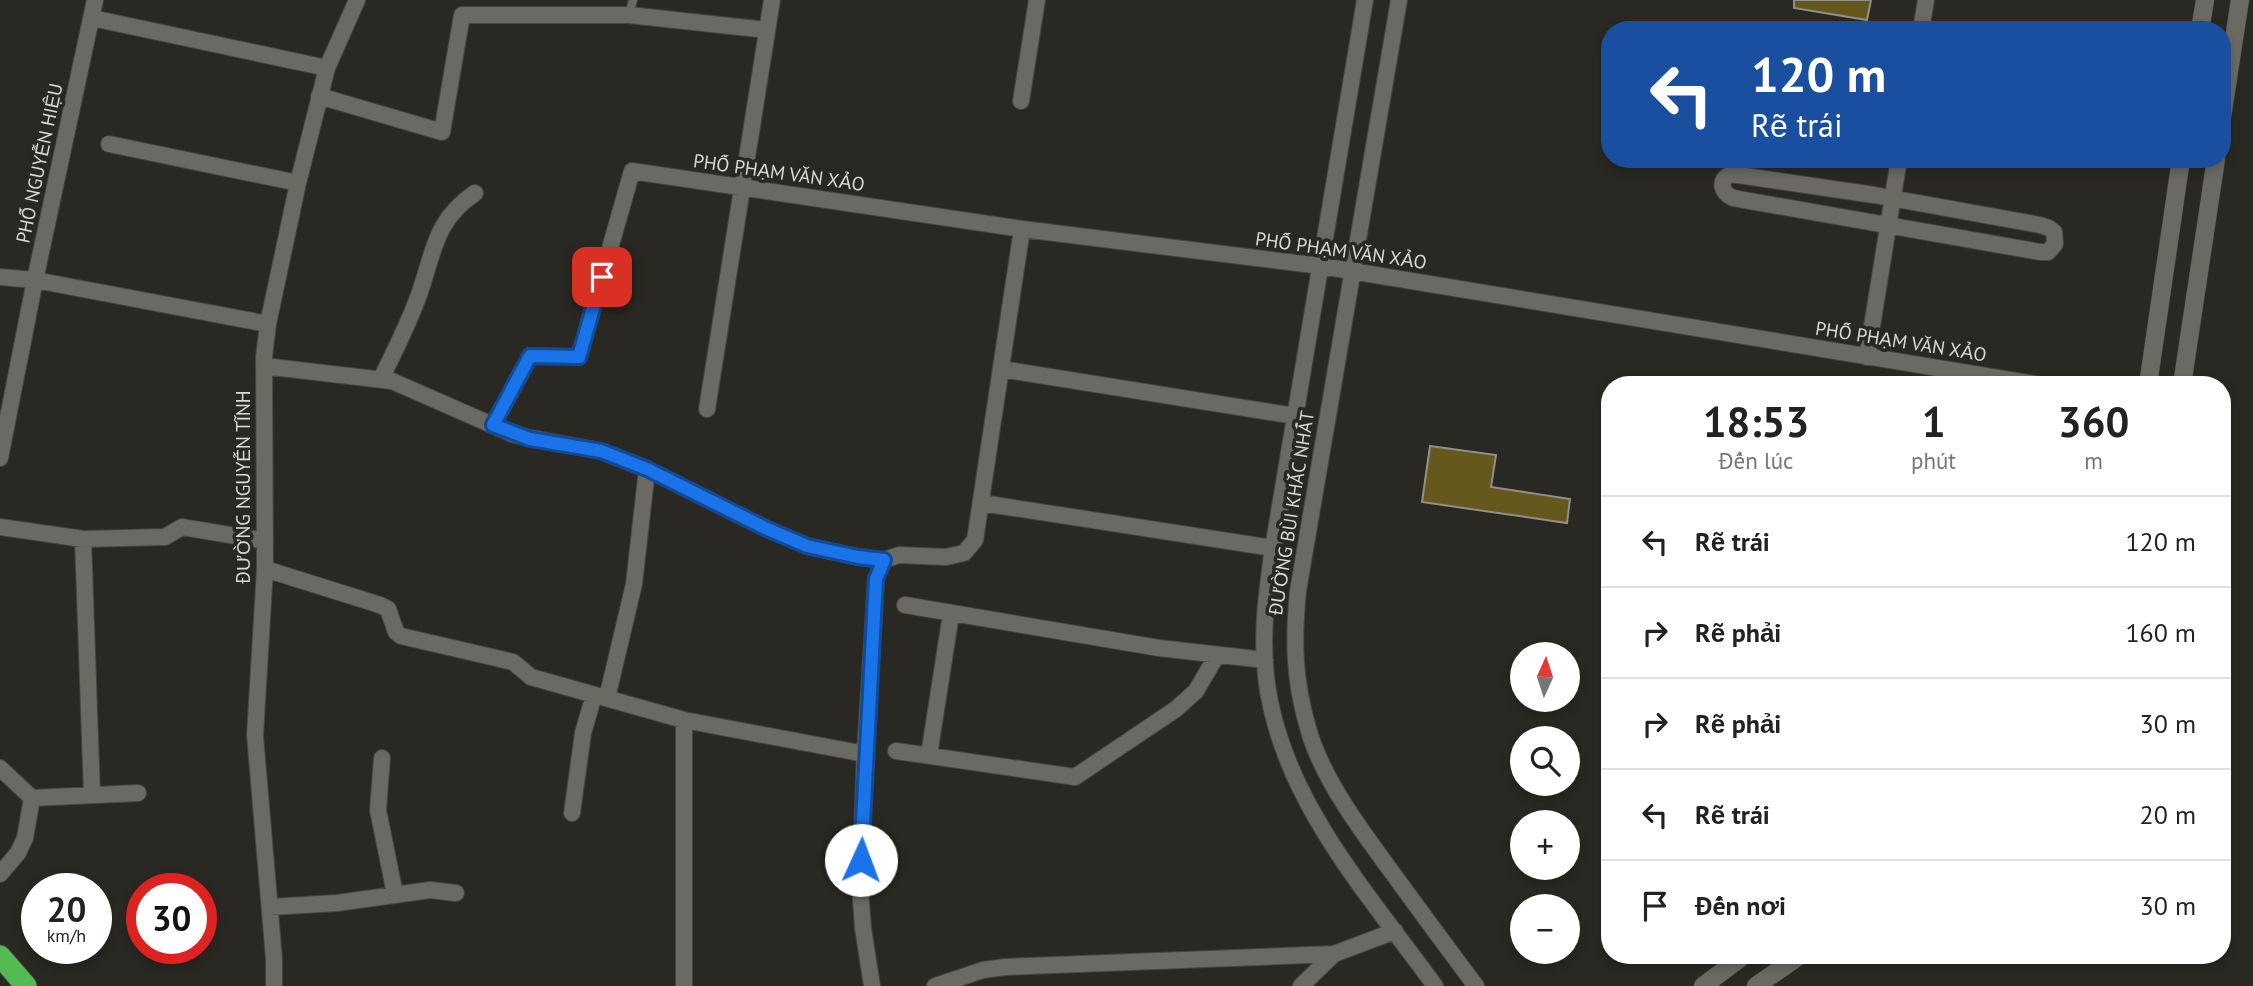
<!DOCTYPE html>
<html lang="vi">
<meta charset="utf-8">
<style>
body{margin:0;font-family:"PT Sans",sans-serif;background:#f2f2f2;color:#222;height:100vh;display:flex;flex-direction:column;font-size:26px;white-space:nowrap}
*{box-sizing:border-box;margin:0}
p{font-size:23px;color:#767676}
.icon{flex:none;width:38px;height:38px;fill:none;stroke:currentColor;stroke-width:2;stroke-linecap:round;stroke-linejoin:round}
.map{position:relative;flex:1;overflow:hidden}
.panel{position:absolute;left:1601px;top:376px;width:630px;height:588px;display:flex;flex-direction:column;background:#fff;border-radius:28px;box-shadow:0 4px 10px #0003}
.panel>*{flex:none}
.guide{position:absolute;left:1601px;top:21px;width:630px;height:147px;border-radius:28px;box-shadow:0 4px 10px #0003;background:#1a4fa0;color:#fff;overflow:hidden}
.needle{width:46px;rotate:3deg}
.tools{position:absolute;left:1510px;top:642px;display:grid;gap:14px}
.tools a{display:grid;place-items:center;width:70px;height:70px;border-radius:50%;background:#fff;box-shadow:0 4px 10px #0003;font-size:35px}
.speed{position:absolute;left:21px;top:873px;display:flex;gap:14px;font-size:35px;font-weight:700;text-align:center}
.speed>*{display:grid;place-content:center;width:91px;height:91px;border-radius:50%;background:#fff;box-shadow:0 4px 10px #0003;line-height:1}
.speed small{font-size:18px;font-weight:400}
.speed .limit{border:10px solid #d22;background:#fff;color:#111}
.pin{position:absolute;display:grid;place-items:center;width:60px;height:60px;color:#fff;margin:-30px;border-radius:14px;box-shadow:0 4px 10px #0006}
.me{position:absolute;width:77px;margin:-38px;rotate:2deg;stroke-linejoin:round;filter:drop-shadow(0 0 5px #0008)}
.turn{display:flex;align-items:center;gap:24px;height:147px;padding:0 35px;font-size:32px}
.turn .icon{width:91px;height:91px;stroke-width:2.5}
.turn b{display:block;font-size:49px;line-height:60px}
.eta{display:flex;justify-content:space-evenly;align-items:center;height:119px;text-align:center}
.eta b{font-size:42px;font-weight:600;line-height:49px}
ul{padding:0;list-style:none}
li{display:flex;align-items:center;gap:21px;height:91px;padding:0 35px;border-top:2px solid #e0e0e0}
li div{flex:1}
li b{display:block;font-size:26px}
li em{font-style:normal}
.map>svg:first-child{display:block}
.building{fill:#64581d;stroke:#919089;stroke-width:2}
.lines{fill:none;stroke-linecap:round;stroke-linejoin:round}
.lane-casing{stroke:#464541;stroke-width:10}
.street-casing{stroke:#464541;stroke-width:18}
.secondary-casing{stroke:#464541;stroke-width:19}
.highway-casing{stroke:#464541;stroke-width:23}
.lane{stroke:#6a6962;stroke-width:8}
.street{stroke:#6a6962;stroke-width:16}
.secondary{stroke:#6a6962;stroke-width:18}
.highway{stroke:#54bb52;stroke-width:21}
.route-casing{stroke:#114b97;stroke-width:18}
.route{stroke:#1a73e8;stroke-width:12}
.labels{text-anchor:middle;stroke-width:7;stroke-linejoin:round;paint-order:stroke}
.street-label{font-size:19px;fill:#dad9d6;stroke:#292822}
</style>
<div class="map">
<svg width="2253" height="986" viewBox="0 0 2253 986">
<rect width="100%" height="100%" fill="#292822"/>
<path class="building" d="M1794 0H1871L1867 20 1794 8Z
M1430 446 1496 455 1491 487 1570 499 1567 523 1422 502Z"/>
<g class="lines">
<defs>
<path id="lane" d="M629 15 633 0"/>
<path id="street" d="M1365 0 1273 548C1267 590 1261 633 1266 676 1279 796 1367 892 1435 986
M1399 0 1298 591C1293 641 1294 680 1308 728 1322 779 1363 833 1394 875 1421 912 1448 949 1476 986
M92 18 327 68
M1921 30 1926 0
M319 96 442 132 462 15H629L767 30
M1021 101 1037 0
M109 144 298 183
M1731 174 1874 195 2040 225 2049 228 2054 232 2055 244 2048 252H2040L1733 198C1722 193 1717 180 1731 174Z
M0 277 35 280 268 324
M1867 357 1899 159
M264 366 392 381 515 435 601 451 647 469 765 528 807 546 858 557 884 560
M1001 369 1295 416
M381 379C394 352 407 327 417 300 434 256 432 222 475 193
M707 409 772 0
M493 425 530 356 579 357 632 171 1022 229 1321 266 2041 385
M0 458 35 280 95 0
M982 503 1273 548
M0 527 83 539 165 537 182 527 265 541
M83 539 92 795
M265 569 380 605 388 609 396 632 401 636 513 662 531 677 684 720 865 754
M905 605 1159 648 1265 660
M607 698 634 584 647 469
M896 751 1075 777 1176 709 1196 691 1217 655
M929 755 951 614
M382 758 378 810 395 894
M0 768 32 798
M32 798 138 793
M572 813 583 733 594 695
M0 874 18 853 25 838 32 798
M270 907 337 903 430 890 456 893
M274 986V959L255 735 265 569 264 357 268 324 298 183 327 68 357 0
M684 986V720
M872 986 863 928 860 887 865 754 876 579 884 560 899 555 946 557 964 553 975 540 1022 229
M935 986 983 970 1005 967 1334 954 1395 931
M1301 986 1334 954"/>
<path id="secondary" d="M2200 30 2205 0
M2222 117 2240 0
M2148 385 2181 159
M2182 385 2216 159
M1703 986 1743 956
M1756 986 1799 956"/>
<path id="highway" d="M0 956 26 986"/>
</defs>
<use href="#lane" class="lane-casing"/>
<use href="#street" class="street-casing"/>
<use href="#secondary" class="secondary-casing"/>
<use href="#highway" class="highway-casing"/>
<use href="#lane" class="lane"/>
<use href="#street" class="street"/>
<use href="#secondary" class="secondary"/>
<use href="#highway" class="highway"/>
</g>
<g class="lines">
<defs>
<path id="route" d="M602 277 579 357 530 356 493 425 530 439 601 451 647 469 765 528 807 546 858 557 884 560 876 579 861 860"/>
</defs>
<use href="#route" class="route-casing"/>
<use href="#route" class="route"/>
</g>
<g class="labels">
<g class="street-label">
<text transform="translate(39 163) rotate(-78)" y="7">PHỐ NGUYỄN HIỆU</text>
<text transform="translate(779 172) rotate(8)" y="7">PHỐ PHẠM VĂN XẢO</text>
<text transform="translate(1341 250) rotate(8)" y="7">PHỐ PHẠM VĂN XẢO</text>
<text transform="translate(1901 341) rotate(9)" y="7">PHỐ PHẠM VĂN XẢO</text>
<text transform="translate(243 487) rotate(-90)" y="7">ĐƯỜNG NGUYỄN TĨNH</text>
<text transform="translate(1291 513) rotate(-81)" y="7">ĐƯỜNG BÙI KHẮC NHẤT</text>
</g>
</g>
</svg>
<div class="tools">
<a><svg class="needle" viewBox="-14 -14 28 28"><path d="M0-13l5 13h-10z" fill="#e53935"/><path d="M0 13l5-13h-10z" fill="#767676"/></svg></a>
<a><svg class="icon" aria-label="search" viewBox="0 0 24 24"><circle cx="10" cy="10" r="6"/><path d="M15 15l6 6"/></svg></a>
<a>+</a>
<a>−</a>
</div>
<div class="speed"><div>20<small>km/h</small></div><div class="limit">30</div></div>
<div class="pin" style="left:602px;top:277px;background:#d93025"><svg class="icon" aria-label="arrive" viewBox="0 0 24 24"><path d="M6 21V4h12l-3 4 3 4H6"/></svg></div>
<svg class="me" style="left:861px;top:860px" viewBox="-20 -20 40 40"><circle r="19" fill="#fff"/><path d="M0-13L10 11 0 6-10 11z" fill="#1a73e8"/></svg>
<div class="guide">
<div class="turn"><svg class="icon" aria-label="left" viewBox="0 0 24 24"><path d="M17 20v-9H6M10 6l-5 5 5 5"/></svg><div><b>120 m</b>Rẽ trái</div></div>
</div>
<section class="panel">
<div class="eta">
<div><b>18:53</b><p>Đến lúc</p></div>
<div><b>1</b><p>phút</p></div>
<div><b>360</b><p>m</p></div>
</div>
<ul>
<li><svg class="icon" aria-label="left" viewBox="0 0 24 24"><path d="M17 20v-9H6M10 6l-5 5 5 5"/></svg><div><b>Rẽ trái</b></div><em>120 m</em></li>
<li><svg class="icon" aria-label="right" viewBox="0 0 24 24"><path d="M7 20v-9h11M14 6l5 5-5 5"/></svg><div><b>Rẽ phải</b></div><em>160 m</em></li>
<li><svg class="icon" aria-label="right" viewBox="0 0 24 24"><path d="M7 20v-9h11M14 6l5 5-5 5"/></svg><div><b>Rẽ phải</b></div><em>30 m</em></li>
<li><svg class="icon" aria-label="left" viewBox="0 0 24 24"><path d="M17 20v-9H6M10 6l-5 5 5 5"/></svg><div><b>Rẽ trái</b></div><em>20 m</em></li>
<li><svg class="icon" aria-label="arrive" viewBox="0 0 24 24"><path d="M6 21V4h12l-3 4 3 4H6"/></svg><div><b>Đến nơi</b></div><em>30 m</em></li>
</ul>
</section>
</div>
